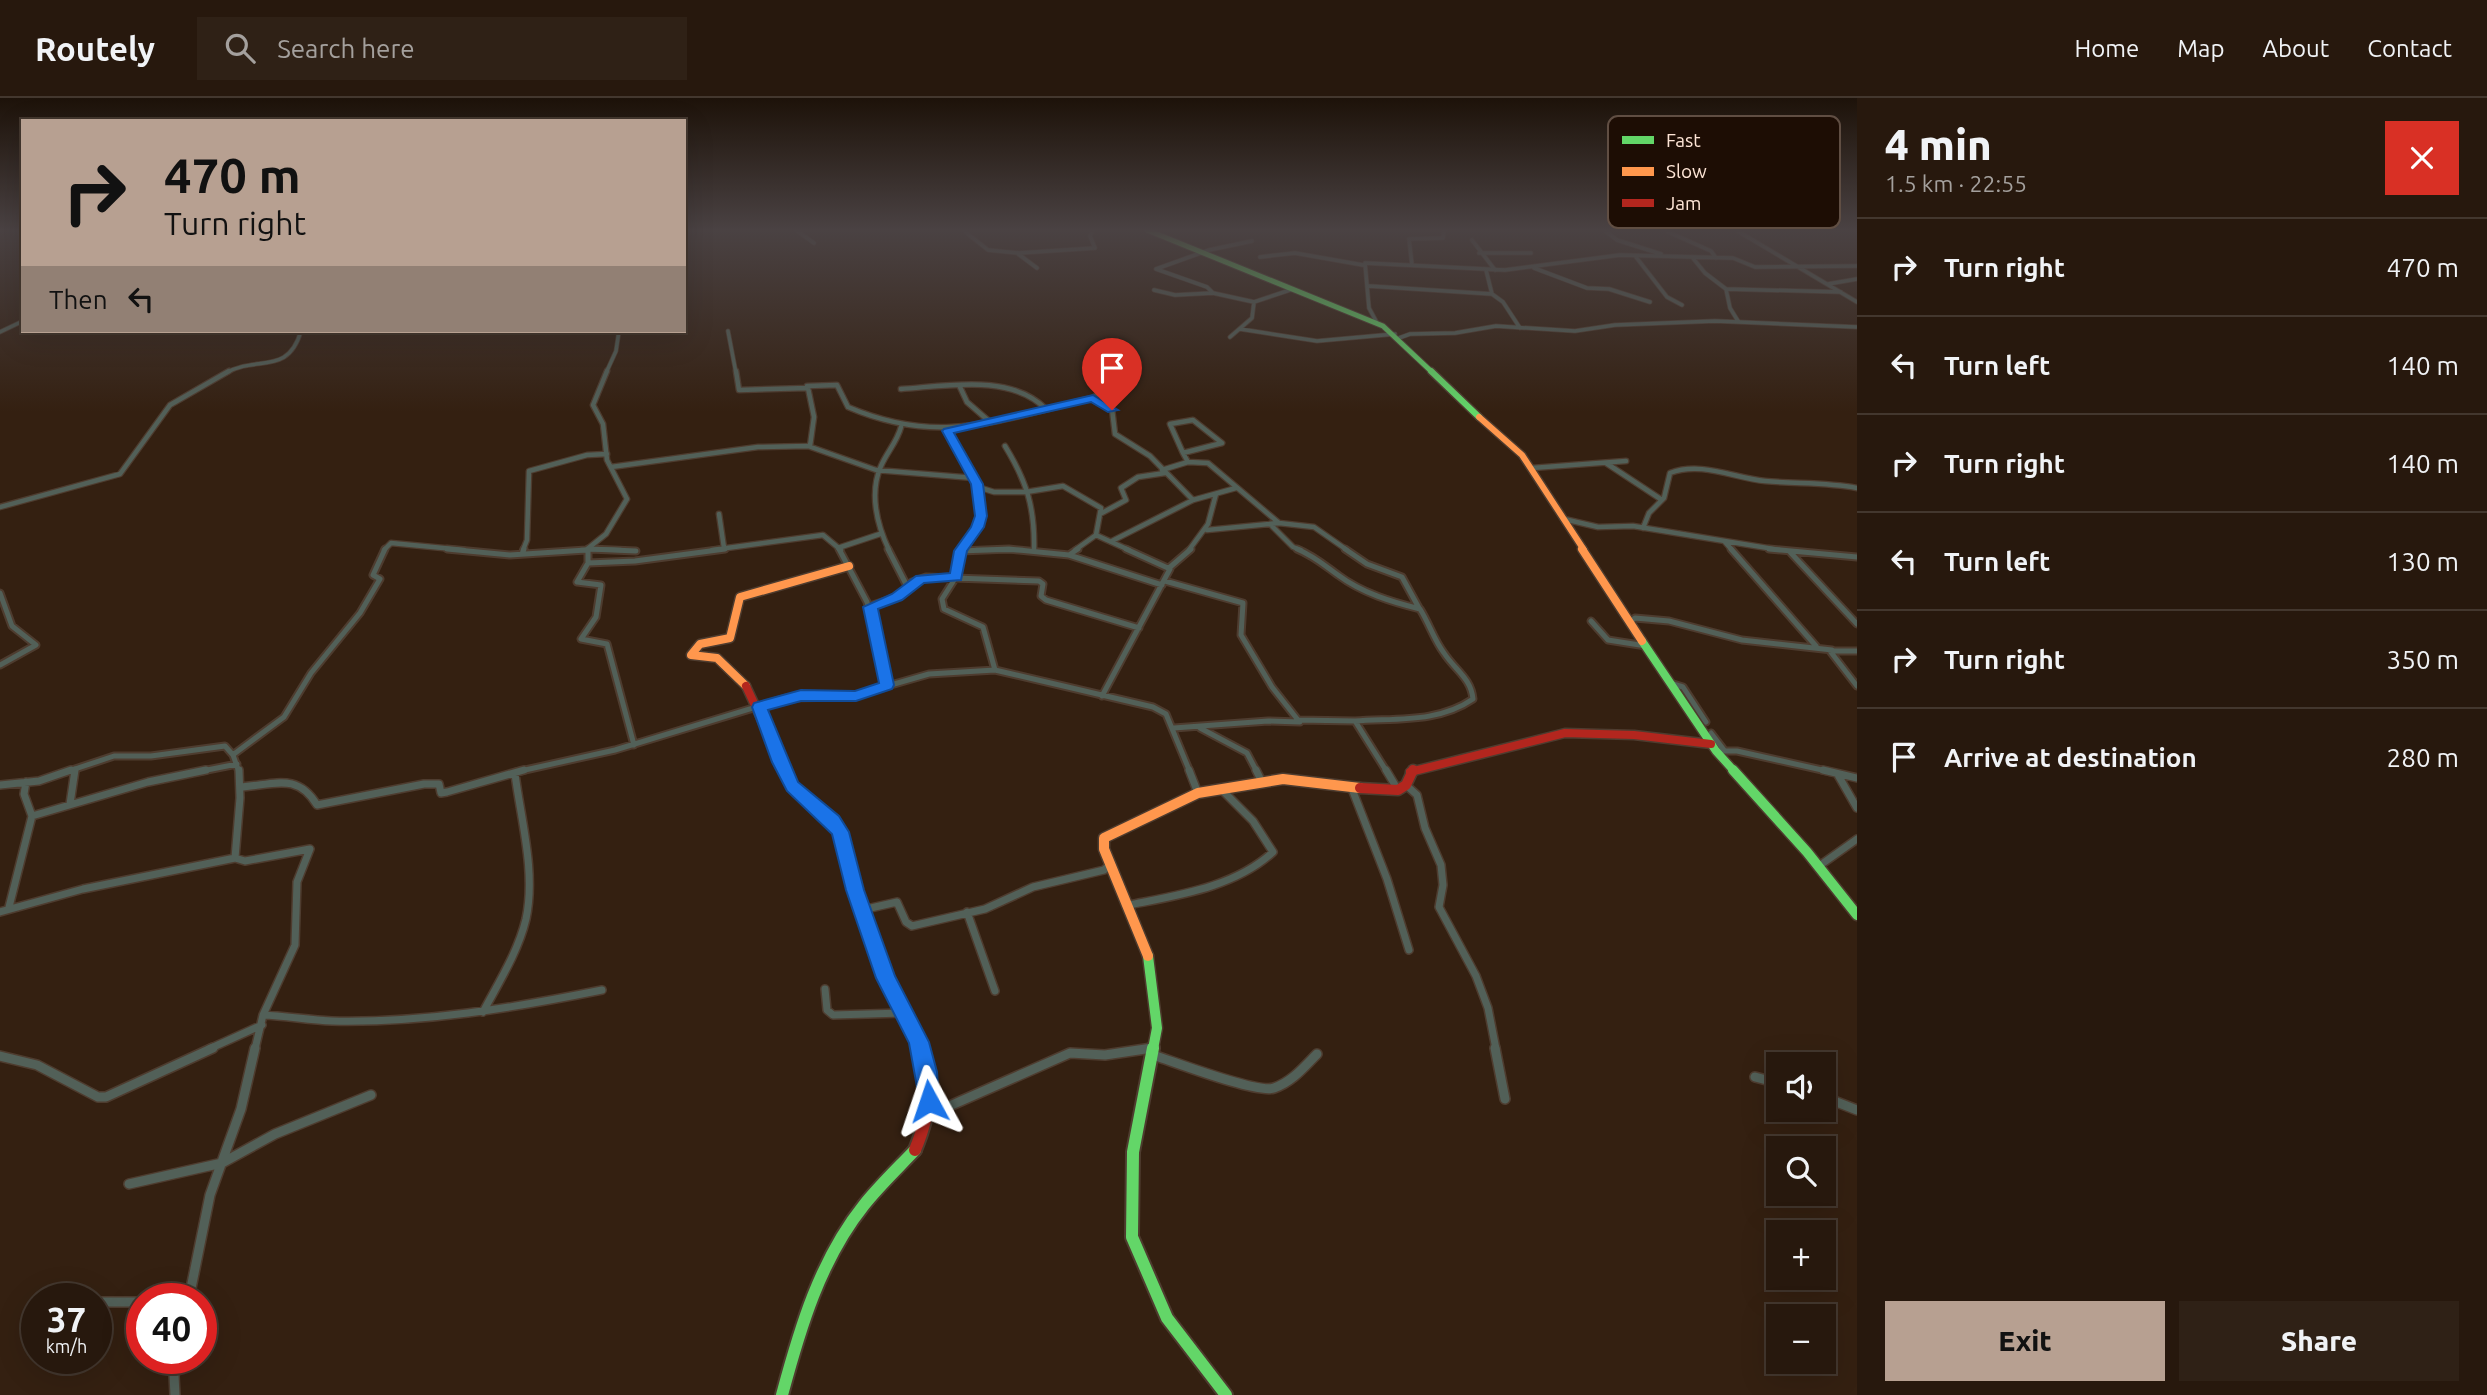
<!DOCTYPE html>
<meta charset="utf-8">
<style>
body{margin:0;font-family:Ubuntu,sans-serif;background:#2f2116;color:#f1f3f6;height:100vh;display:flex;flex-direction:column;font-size:26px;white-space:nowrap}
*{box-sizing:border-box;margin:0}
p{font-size:23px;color:#a4a09d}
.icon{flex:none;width:38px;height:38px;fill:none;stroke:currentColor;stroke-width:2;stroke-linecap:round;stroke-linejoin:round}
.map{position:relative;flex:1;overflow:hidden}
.drawer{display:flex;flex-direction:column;background:#27180d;width:630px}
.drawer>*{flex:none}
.banner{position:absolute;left:21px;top:21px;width:665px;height:214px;border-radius:0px;box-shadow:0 7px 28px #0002,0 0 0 2px #43372e;background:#b7a091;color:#111;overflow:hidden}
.buttons{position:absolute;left:1766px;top:954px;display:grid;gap:14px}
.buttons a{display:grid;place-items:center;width:70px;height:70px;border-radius:0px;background:#27180d;box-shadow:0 7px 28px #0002,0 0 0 2px #43372e;font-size:35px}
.speed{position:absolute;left:21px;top:1185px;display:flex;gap:14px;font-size:35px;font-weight:700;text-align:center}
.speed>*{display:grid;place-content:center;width:91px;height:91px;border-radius:50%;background:#27180d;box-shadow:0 7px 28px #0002,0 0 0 2px #43372e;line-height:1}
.speed small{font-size:18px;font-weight:400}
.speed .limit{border:10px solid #d22;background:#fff;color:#111}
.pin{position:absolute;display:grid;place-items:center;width:60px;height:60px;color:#fff;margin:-72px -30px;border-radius:50% 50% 50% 0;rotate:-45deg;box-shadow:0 0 7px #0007}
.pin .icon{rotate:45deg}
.me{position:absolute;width:77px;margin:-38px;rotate:355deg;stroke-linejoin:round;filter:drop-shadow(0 0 5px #0008)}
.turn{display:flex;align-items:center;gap:24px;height:147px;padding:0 28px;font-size:32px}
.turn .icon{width:91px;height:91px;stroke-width:2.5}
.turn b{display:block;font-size:49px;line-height:60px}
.then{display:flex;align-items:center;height:66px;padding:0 28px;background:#0003;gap:14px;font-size:26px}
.round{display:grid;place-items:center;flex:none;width:74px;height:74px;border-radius:0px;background:#2f2116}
.overview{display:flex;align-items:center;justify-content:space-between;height:119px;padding:0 28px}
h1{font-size:42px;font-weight:800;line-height:52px}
.button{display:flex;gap:14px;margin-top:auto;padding:14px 28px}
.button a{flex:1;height:80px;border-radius:0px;background:#b7a091;color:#111;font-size:28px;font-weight:800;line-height:80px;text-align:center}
.button a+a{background:#2f2116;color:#f1f3f6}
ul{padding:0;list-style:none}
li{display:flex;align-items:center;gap:21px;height:98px;padding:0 28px;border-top:2px solid #43372e}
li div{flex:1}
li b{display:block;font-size:26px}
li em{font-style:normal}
header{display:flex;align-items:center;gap:42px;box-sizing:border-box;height:98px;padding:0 35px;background:#27180d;border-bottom:2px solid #43372e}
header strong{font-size:33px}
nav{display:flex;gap:38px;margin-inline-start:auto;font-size:24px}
.search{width:490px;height:63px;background:#2f2116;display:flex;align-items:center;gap:18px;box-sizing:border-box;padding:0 24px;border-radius:0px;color:#a4a09d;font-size:26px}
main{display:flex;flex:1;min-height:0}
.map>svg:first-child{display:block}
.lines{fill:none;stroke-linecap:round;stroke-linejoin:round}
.street-far4-casing{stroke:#4e3c2f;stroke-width:5}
.street-far3-casing{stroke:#4e3c2f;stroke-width:7}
.street-far2-casing{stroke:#4e3c2f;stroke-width:9}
.street-far1-casing{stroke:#4e3c2f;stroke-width:10}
.street-casing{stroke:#4e3c2f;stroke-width:12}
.fast-far4-casing{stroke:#4e3c2f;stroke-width:7}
.fast-far3-casing{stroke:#4e3c2f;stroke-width:9}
.fast-far2-casing{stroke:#4e3c2f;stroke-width:11}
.fast-far1-casing{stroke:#4e3c2f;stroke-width:13}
.fast-casing{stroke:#4e3c2f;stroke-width:16}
.slow-far2-casing{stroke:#4e3c2f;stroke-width:9}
.slow-far1-casing{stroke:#4e3c2f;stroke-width:11}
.slow-casing{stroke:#4e3c2f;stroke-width:13}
.jam-far2-casing{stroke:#4e3c2f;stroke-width:11}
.jam-far1-casing{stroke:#4e3c2f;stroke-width:13}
.jam-casing{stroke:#4e3c2f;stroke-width:16}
.street-far4{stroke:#526058;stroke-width:3.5}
.street-far3{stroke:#526058;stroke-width:4.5}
.street-far2{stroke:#526058;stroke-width:5}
.street-far1{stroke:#526058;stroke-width:7}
.street{stroke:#526058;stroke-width:9}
.fast-far4{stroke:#63d668;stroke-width:5}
.fast-far3{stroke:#63d668;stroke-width:6}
.fast-far2{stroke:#63d668;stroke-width:8}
.fast-far1{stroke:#63d668;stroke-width:10}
.fast{stroke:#63d668;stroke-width:12}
.slow-far2{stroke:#ff974d;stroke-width:6}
.slow-far1{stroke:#ff974d;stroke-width:8}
.slow{stroke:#ff974d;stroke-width:10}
.jam-far2{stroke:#b3261e;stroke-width:8}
.jam-far1{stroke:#b3261e;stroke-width:10}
.jam{stroke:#b3261e;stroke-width:12}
.route{fill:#1a73e8;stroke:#114b97;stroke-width:2}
.key{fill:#1d0d04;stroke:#604e43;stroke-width:2}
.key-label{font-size:19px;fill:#fee5d6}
</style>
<header>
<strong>Routely</strong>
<div class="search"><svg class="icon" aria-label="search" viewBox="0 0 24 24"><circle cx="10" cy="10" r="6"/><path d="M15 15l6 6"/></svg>Search here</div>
<nav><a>Home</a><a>Map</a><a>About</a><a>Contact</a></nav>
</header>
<main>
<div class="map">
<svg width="1857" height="1297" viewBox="0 0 1857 1297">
<rect width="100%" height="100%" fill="#342011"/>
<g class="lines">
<defs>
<path id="street-far4" d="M796 132 814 145
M963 132 988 152 1019 155 1095 150 1090 138 1093 132
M1604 132 1617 142 1661 156
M1664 132 1711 153 1716 160
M1736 132 1857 204
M1472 142 1495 172
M1017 155 1037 170
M1479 155H1531
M1260 159 1295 155 1363 167
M1636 159 1667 199 1682 207
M1692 159 1705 175 1726 191
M1412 167 1409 141 1443 140 1444 132
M1534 170 1587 190 1609 191 1650 204
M1486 172 1492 196 1503 204 1520 230
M1828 186 1857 181
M1369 188 1492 196
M1154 192 1175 197 1213 195 1254 204 1293 191
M1213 195 1207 189 1156 171 1209 152 1252 143
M1376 223 1369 210 1365 165 1505 172 1620 157 1733 160 1755 169 1857 168
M1738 223 1730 210 1726 191 1841 194
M1240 231 1317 243 1395 236
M728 233 736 275
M0 234 23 223
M1230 239 1252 220 1254 204
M1399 240 1410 236 1455 235 1496 228 1575 233 1615 227 1715 223 1857 229
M226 275C257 257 288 278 301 233
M606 275 616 253 619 233"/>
<path id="street-far3" d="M736 273 739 292 808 290 814 319 810 348
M1112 284 1093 300 1112 311 1115 336 1150 358 1193 402
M807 288 837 287 848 309C941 349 1000 321 1093 300
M960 289 967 304 990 324
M901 291C947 288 1010 275 1046 311
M1193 322 1222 345 1183 355 1170 326Z
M948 333C975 382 997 400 962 452
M1005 348C1027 384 1035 410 1034 452
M1183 355 1188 364
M1606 365 1662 402
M611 369 758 349 808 348 876 372 974 380
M1532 370 1626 363
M1162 372 1188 364 1208 365 1279 425
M978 389 994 394H1026L1063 388 1101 410 1096 437 1129 452
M0 409 120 376 170 307 229 273
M719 416 724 450
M1100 416 1126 402 1121 390 1138 379 1165 375
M1564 421 1598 429 1633 428 1780 452
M1270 426 1293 449 1301 452
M1643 430 1649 415 1664 400 1670 375C1701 363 1734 380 1765 383 1796 386 1827 384 1857 390
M1207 432 1279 425 1314 429 1347 452
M1112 443 1193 402 1236 390
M1725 444 1732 452
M838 450 880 436
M590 451 621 452
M384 452 391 445 464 452
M523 452 527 442 529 373 587 357 607 356
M581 452H586
M586 452 606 436 627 401 607 362 603 326 593 307 607 273
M712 452 823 437 841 452
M889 452C877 427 869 395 881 368 887 354 897 344 901 329
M976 452H1023
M1075 452 1096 437
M1189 452 1208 426 1216 396"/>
<path id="street-far2" d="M447 451 510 457 586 452
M588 451V465L577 484 601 487 596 519 581 541 607 546 634 647
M590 451 636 453
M839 451 867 504 887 587
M888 451 908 490
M964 451 958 459 956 479 942 501 944 511 983 529 995 572 1153 609 1166 616 1190 674
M1297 451C1314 458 1324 467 1338 477 1362 495 1392 504 1420 511 1429 525 1434 542 1444 555 1455 572 1471 580 1473 601 1438 625 1396 620 1355 623
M1345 451 1367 466 1402 479 1419 510
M1731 451 1816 548
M1769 451 1857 459
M961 453 1009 451 1069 457 1162 487
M1790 454 1857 526
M522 456 524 451
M1069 457 1078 451
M588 465 635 463 725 451
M1169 470 1191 451
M1165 483 1243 505 1241 537 1272 589 1298 622 1355 623 1387 674
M0 495 12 528 36 547 0 567
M870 508 897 499 912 484 926 479 1039 483 1043 486 1041 498 1046 502 1139 530
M1591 523 1608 542 1646 548
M1630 524 1635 520 1669 523 1742 542 1832 552
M1857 553H1830L1857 588
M1670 585 1683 589 1706 624
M1102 598 1170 471 1126 451
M1174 630 1268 623 1300 624
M1200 630 1247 655 1257 674
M1711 635 1724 652
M1716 653H1737L1831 674
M234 656 284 619 311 575 360 515 380 481 373 477 385 451
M66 674 114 658H151L225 648 233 657 239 674
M197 674 237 666
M516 674 615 652 786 600 849 599 929 576 995 572"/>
<path id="street-far1" d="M239 672 240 700 235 760 245 763 310 751 297 784 295 847 263 917 255 951
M1189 672 1198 695
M1256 672 1262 684
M1386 672 1398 692
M1823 672 1857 680
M1838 677 1857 710
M0 687 39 683 71 672
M1406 687 1417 697 1425 730 1441 767 1443 787 1439 809 1476 878 1488 910 1496 951
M240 689C274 687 297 674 317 707L424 686H439L441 695 447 694 524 672
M1352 691 1387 781 1409 852
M70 706 75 672
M32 718 148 684 206 672
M1819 768 1857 741
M1129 807C1179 797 1235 789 1273 754L1253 723 1222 692
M9 809 32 718 24 696 26 684
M862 812 897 804 906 824 912 828 985 811 1033 789 1104 772 1111 766
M0 814 83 791 235 760
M967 814 995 893
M825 891 827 912 833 917 903 915
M483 914C499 884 518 854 526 821 536 774 521 722 515 676
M263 917C286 918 309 922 332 923 423 925 513 910 602 892
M209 951 262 927
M1143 951 1152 950"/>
<path id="street" d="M1495 950 1505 1001
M1153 957C1175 964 1257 996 1274 990 1292 984 1304 969 1317 956
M0 958 37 967 98 999H106L213 950
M1755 979 1778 985
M1824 999 1857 1012
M929 1017 1070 955 1105 957 1152 950
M129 1086 222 1065 275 1036 371 997
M48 1196 62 1200
M189 1200 210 1097 241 1011 255 950
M96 1204H142
M175 1297 174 1277 179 1260"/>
<path id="fast-far4" d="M1147 132 1383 228 1433 275"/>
<path id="fast-far3" d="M1431 273 1479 319"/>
<path id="fast-far2" d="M1642 543 1716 653 1735 674"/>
<path id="fast-far1" d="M1733 672 1807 754 1857 817
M1148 858 1157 930 1153 951"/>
<path id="fast" d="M1153 950 1133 1054 1132 1139 1167 1220 1226 1297
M782 1297C800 1230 820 1162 864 1107 879 1088 898 1070 915 1052"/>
<path id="slow-far2" d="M1479 319 1522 357 1584 452"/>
<path id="slow-far1" d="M1582 451 1642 543
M746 588 717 560 691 557 700 546 730 540 740 499 849 468"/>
<path id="slow" d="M1148 858 1104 751V740L1198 695 1283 681 1360 690"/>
<path id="jam-far2" d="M746 588 786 674
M1410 674 1565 635 1634 637 1711 646"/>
<path id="jam-far1" d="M786 672 793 688 833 722 840 734 855 792 886 880 921 951
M1360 690 1398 692 1406 687 1413 672"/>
<path id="jam" d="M915 1052C932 1010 932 993 920 950"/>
</defs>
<use href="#street-far4" class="street-far4-casing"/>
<use href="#street-far3" class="street-far3-casing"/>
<use href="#street-far2" class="street-far2-casing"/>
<use href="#street-far1" class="street-far1-casing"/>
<use href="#street" class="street-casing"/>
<use href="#fast-far4" class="fast-far4-casing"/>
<use href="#fast-far3" class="fast-far3-casing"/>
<use href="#fast-far2" class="fast-far2-casing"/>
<use href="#fast-far1" class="fast-far1-casing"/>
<use href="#fast" class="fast-casing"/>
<use href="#slow-far2" class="slow-far2-casing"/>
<use href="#slow-far1" class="slow-far1-casing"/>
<use href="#slow" class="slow-casing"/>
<use href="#jam-far2" class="jam-far2-casing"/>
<use href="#jam-far1" class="jam-far1-casing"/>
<use href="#jam" class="jam-casing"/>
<use href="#street-far4" class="street-far4"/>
<use href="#street-far3" class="street-far3"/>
<use href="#street-far2" class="street-far2"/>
<use href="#street-far1" class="street-far1"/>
<use href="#street" class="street"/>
<use href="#fast-far4" class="fast-far4"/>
<use href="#fast-far3" class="fast-far3"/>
<use href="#fast-far2" class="fast-far2"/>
<use href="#fast-far1" class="fast-far1"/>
<use href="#fast" class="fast"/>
<use href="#slow-far2" class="slow-far2"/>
<use href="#slow-far1" class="slow-far1"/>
<use href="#slow" class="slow"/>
<use href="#jam-far2" class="jam-far2"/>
<use href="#jam-far1" class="jam-far1"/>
<use href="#jam" class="jam"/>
</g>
<linearGradient id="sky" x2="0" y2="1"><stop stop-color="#1d1209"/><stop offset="0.42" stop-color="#4a4243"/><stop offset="1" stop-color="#4a4243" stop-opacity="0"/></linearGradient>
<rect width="1857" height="314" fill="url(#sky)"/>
<path class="route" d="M1093 297 1118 312 1108 314 1091 304 954 335 983 386 987 418 984 429 967 453 961 482 924 485 902 502 878 511 894 587 892 591 856 603H801L768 612 798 684 839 718 849 734 864 792 895 878 929 944 937 974 939 1003 936 1011 929 1014 921 1011 909 945 876 880 846 792 832 736 787 693 772 664 752 609 754 605 801 592 855 593 879 585 863 509 892 496 916 478 950 475 954 453 971 429 975 418 971 386 942 333 944 331Z"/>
<rect x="1608" y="18" width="232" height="112" rx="10" class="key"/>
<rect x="1622" y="38" width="32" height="8" fill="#63d668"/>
<rect x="1622" y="69" width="32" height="9" fill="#ff974d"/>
<rect x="1622" y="101" width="32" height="8" fill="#b3261e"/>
<g class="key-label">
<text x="1666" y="49">Fast</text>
<text x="1666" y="80">Slow</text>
<text x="1666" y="112">Jam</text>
</g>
</svg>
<div class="buttons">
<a><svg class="icon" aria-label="sound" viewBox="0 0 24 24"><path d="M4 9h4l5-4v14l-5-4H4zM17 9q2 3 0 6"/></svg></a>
<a><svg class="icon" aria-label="search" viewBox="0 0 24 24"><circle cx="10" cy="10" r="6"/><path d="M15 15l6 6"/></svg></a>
<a>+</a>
<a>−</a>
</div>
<div class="speed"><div>37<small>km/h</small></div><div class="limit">40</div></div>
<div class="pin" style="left:1112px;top:312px;background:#d93025"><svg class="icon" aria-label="arrive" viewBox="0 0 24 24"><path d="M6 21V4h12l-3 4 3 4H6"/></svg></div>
<svg class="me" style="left:929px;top:1003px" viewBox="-20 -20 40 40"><path d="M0-17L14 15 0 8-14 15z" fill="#1a73e8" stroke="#fff" stroke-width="4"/></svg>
<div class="banner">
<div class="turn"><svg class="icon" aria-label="right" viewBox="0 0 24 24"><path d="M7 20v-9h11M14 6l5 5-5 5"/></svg><div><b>470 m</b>Turn right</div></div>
<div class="then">Then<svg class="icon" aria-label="left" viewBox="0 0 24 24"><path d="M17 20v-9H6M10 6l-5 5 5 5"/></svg></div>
</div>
</div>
<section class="drawer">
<div class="overview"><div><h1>4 min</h1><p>1.5 km · 22:55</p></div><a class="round" style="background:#d93025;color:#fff"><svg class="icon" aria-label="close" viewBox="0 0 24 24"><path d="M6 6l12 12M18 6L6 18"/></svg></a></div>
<ul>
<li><svg class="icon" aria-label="right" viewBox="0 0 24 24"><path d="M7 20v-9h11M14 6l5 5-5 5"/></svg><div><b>Turn right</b></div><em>470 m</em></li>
<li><svg class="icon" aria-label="left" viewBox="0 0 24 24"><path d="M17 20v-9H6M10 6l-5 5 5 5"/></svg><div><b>Turn left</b></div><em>140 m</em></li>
<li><svg class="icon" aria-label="right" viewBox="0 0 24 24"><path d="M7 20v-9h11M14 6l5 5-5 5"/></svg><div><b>Turn right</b></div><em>140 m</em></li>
<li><svg class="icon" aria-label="left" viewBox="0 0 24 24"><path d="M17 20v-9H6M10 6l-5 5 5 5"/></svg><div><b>Turn left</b></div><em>130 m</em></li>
<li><svg class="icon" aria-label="right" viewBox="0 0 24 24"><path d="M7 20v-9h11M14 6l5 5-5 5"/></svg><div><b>Turn right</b></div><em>350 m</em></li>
<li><svg class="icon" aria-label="arrive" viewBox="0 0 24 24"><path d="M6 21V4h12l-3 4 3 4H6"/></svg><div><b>Arrive at destination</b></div><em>280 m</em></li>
</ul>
<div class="button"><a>Exit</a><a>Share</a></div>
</section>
</main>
